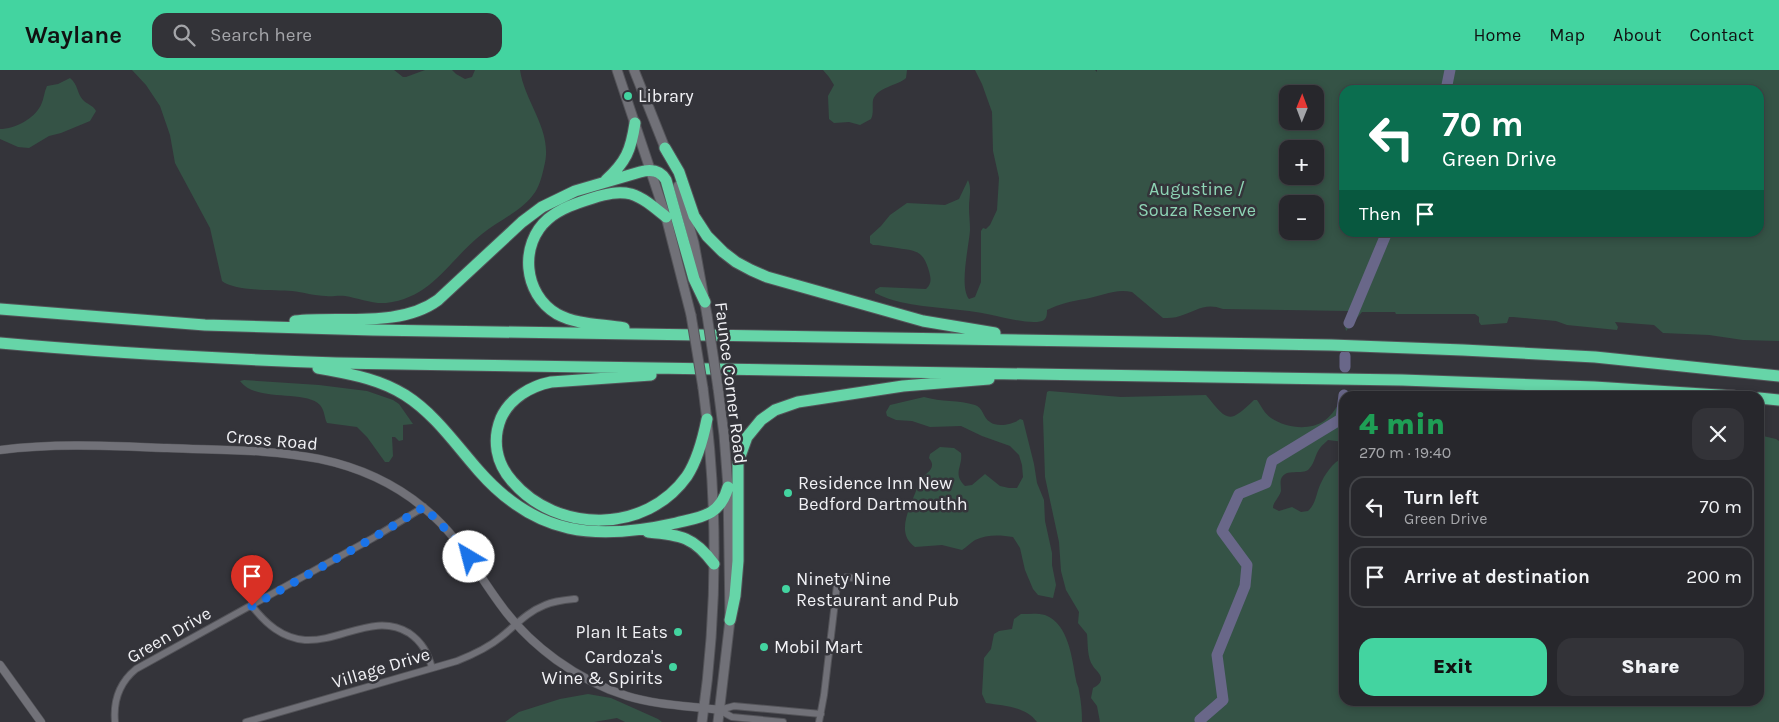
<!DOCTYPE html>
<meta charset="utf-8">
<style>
body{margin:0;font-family:Karla,sans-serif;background:#333338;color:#f1f3f6;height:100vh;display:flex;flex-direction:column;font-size:19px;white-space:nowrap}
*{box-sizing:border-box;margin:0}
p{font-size:16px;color:#a4a5a9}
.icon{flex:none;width:28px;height:28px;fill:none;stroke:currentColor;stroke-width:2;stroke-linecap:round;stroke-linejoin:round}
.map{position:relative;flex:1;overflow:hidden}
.side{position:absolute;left:1339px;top:321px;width:425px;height:315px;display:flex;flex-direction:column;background:#27272c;border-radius:15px;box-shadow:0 2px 8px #0003,0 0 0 1px #434448}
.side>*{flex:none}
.banner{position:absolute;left:1339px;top:15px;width:425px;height:152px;border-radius:15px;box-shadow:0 2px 8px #0003,0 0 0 1px #434448;background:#0b6e4f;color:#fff;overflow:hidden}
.needle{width:32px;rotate:1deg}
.fabs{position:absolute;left:1279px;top:15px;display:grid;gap:10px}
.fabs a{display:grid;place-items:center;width:45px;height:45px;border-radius:10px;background:#27272c;box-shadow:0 2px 8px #0003,0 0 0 1px #434448;font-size:25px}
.pin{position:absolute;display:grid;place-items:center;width:42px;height:42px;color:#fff;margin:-51px -21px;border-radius:50% 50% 50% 0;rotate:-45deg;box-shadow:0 0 5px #0007}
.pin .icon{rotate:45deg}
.me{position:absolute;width:55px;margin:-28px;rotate:323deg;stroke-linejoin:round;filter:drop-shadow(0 0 4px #0008)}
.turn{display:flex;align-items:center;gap:18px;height:105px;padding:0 20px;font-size:22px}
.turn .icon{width:65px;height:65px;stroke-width:2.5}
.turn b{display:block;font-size:35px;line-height:42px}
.then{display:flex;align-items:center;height:48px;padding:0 20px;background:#0003;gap:10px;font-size:19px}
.round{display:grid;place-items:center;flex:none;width:52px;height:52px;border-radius:15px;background:#333338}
.overview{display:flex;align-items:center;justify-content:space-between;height:85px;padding:0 20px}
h1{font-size:30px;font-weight:800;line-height:38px;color:#1e9e55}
.cta{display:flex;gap:10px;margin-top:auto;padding:10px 20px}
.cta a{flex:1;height:58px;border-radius:15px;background:#43d4a0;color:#111;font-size:20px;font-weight:800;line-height:58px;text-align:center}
.cta a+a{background:#333338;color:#f1f3f6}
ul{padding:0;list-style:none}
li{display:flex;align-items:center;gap:15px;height:62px;margin:0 10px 8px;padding:0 10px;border:2px solid #434448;border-radius:15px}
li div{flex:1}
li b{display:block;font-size:19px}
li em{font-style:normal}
header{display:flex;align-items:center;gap:30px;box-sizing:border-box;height:70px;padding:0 25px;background:#43d4a0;color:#111}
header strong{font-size:24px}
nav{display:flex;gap:28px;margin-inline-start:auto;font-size:18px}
.search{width:350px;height:45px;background:#333338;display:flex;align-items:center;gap:12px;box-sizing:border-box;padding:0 18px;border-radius:15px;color:#a4a5a9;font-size:19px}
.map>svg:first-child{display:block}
.green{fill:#355346;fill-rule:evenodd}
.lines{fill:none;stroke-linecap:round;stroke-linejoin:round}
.river{stroke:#696789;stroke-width:11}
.minor-casing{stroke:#535358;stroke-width:8}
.tertiary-casing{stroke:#535358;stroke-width:9}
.secondary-casing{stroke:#535358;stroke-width:11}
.motorway-casing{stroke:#535358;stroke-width:13}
.minor{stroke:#717178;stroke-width:6}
.tertiary{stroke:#717178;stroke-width:8}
.secondary{stroke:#717178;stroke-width:9}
.motorway{stroke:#66d5a8;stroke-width:11}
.secondary-bridge-casing{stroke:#535358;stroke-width:11;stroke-linecap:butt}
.secondary-bridge{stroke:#717178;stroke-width:9}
.route{stroke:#1a73e8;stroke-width:9;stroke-dasharray:0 16.2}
.poi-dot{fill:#43d4a0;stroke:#34343a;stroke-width:2}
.labels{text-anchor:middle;stroke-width:5;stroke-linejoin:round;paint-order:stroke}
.poi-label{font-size:18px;fill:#f1f1f5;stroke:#34343a;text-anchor:start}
.park-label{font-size:18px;fill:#8ed4b5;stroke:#34343a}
.street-label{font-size:18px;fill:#f1f1f5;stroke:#34343a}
</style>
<header>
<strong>Waylane</strong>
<div class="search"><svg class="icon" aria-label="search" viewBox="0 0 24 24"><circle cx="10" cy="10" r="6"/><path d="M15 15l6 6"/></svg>Search here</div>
<nav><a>Home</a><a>Map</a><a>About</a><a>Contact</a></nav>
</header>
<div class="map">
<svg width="1779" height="652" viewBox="0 0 1779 652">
<rect width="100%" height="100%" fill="#34343a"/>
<path class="green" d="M132 0H394L403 7H406L425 0H452L456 4 465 9 472 7 475 0H520C525 34 554 61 544 97 542 106 539 118 533 125 520 142 498 151 482 164 449 190 432 228 386 233 372 234 358 228 345 226 338 225 332 227 326 226 315 226 303 222 292 221 276 220 233 221 222 211L210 158 175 93 170 65 160 36 146 15Z
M823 0H907L906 8C897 16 877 17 873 30 872 36 874 43 871 49L860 55 849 52 834 53 829 49 828 26 834 15 829 7Z
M975 0H1095L1097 2V0H1779V271L1743 270 1709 265 1663 263 1654 255 1615 252 1618 257 1617 260 1567 255 1556 251 1513 247H1509L1507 253 1481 255 1479 252V247L1475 244H1396L1395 242H1362L1346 261 1345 256 1350 246 1349 241 1223 239C1205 232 1196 241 1180 246 1174 248 1169 248 1163 248L1132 222C1116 218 1101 226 1085 229 1072 231 1059 234 1047 240 1047 243 1047 248 1044 250 1035 256 1002 247 992 245 962 238 930 239 900 232 891 230 883 227 875 223V220L880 217 926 219C932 213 931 209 929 201 923 180 916 181 897 178 888 177 881 175 873 175L870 173V166L881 156 890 145 907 133 945 135 959 129 968 110C972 119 969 127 969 137 969 145 970 152 970 160 969 176 959 217 969 229L975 227 981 212V161L983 158 986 159 990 155 997 140 999 108 993 81 992 42 982 14ZM1344 20H1759V162H1344ZM1288 24H1315V51H1288ZM1288 79H1315V106H1288ZM1288 134H1315V161H1288Z
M70 8C78 14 77 24 83 30 88 35 93 35 96 41L90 51 61 63 49 66 29 78 18 77 0 69V59C15 59 34 49 41 35 44 29 44 22 47 16L58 14Z
M244 310 319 315 367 321 393 330 399 334 413 354 403 355V370L399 371 395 367H392L393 386 389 392H385L367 367 357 357 327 353C324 347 325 341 320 335 305 319 256 333 240 311Z
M1049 321 1121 327 1206 325C1228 352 1229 354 1254 330H1257C1261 336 1265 344 1271 348 1286 358 1309 361 1324 351 1333 345 1337 335 1344 327V372L1328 370C1326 372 1322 375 1320 378 1315 384 1315 393 1309 399 1302 406 1286 397 1281 409 1280 413 1281 417 1281 421 1279 428 1273 432 1273 438L1279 441 1292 437 1301 442 1308 441C1316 434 1316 424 1320 415 1325 404 1332 393 1344 387V631H1759V365L1776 369 1779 371V652H1100L1097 636 1091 628 1093 618C1097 616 1100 614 1101 610 1102 604 1095 600 1093 596 1087 588 1088 574 1087 564L1078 553 1079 542 1066 520 1061 501 1059 472 1045 407 1043 347 1047 322Z
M924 327C941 332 959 330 975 335 983 337 983 348 990 352 998 358 1014 354 1020 349L1023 350 1034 394 1037 413 1044 430 1045 451 1052 483V495L1056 515 1053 528 1038 525 1033 519 1025 500 1020 478 1013 467C1001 465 987 464 975 470 970 473 967 477 962 480L942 475 915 477C892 461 915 431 919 411 925 403 938 399 929 388L930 384 940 377 954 378 961 383C963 397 952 403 965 416L972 415 985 404 1000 416 1009 418H1017L1023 407 1022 395 1019 385 1010 376 982 366 961 356 930 357 912 351 896 350 887 346 886 342 890 335Z
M1021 544C1029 544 1038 543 1045 545 1069 554 1072 589 1076 610 1076 613 1079 617 1079 621 1081 631 1082 641 1082 652H1037C1025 636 1004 636 986 633L982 624 984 588 991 579 994 564 999 561 1012 559 1014 549Z
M588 624 611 628 658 649 662 652H625L617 648 594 652H505L519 642 560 629Z"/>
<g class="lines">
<path class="river" d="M1446 20 1450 0
M1349 253 1387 162
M1345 297V286
M1201 652 1200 650 1223 630 1217 585 1245 516 1247 495 1222 461 1239 424 1266 413 1272 391 1341 349 1344 325"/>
<defs>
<path id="minor" d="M252 536C266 554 282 568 305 570 341 572 375 542 409 563 422 572 428 583 432 598
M719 640 734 636 821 644
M719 640 732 647 783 652
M115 652C113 630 119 613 136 599L373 468 424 437
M246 652 457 591C472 585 488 578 501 567 515 556 527 542 545 535 554 531 565 530 575 529
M819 652 824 625 837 515 841 510 846 507 883 512"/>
<path id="tertiary" d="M0 380C56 373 111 376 167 378 260 382 348 375 424 438 459 466 474 499 500 534 530 576 577 610 627 626 656 635 689 636 719 640
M0 595 41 652"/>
<path id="secondary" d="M617 0 666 147 691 245
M634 0 667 83
M678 116 694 173 707 245
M702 652C718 541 718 430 703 318
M718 652 730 550 728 417 724 365 718 318"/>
<path id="motorway" d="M665 78 679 102 694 146 707 166 723 182 736 192 751 200 767 207 923 251 995 263
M606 110C626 92 631 80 635 53
M0 239 205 255 373 260 1331 275 1463 280 1595 287 1779 306
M295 251C340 246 400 258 438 230L522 152 542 137 575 121 640 102C651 99 660 100 666 110L694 209 705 232
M624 258C602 254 577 255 557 244 523 224 519 174 548 149 561 138 577 133 593 128 606 124 618 121 631 124 644 128 655 138 666 147
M0 273C112 283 224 289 336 293L1402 310 1594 317 1734 326
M318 298C349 304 378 308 405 325 435 344 456 375 479 401 536 466 596 471 676 453 701 447 720 446 728 417
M651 305 551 312C531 316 510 328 501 348 492 370 496 393 512 411 557 464 646 464 687 406 698 389 703 369 707 349
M1759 328 1779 330
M648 462C681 465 694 467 714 494
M730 550 735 526 738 491V392L747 367 761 350 775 340 798 332 903 316 989 309"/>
</defs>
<use href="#minor" class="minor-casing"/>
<use href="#tertiary" class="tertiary-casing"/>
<use href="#secondary" class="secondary-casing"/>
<use href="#motorway" class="motorway-casing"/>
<use href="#minor" class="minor"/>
<use href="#tertiary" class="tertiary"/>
<use href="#secondary" class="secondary"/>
<use href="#motorway" class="motorway"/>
<defs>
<path id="secondary-bridge" d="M691 245 703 318
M707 245 718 318"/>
</defs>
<use href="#secondary-bridge" class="secondary-bridge-casing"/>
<use href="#secondary-bridge" class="secondary-bridge"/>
</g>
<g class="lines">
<path class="route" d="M252 536 373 468 424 437 460 474 469 487"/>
</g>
<g class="poi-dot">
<circle cx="628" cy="26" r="5"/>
<circle cx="788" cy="423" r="5"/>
<circle cx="786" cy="519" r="5"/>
<circle cx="678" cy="562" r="5"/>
<circle cx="764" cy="577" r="5"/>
<circle cx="673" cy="597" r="5"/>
</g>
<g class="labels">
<g class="poi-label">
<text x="638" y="32">Library</text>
<text x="798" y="419">Residence Inn New<tspan x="798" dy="21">Bedford Dartmouthh</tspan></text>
<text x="796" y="515">Ninety Nine<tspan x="796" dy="21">Restaurant and Pub</tspan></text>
<text x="668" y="568" text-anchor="end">Plan It Eats</text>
<text x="774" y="583">Mobil Mart</text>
<text x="663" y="593" text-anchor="end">Cardoza's<tspan x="663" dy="21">Wine &amp; Spirits</tspan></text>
</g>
<g class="park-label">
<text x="1197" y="125">Augustine /<tspan x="1197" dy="21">Souza Reserve</tspan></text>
</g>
<g class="street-label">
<text transform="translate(731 313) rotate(83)" y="6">Faunce Corner Road</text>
<text transform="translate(272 370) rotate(5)" y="6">Cross Road</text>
<text transform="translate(169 565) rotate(-30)" y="6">Green Drive</text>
<text transform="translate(381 598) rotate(-17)" y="6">Village Drive</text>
</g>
</g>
</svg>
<div class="fabs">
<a><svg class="needle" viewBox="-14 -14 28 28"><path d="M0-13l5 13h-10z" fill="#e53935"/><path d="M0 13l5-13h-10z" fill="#a4a5a9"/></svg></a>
<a>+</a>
<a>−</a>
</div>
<div class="pin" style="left:252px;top:536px;background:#d93025"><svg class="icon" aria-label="arrive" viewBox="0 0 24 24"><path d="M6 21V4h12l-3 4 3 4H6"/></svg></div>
<svg class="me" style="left:469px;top:487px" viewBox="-20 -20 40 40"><circle r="19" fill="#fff"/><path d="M0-13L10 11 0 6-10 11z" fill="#1a73e8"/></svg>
<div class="banner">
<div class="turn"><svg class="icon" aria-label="left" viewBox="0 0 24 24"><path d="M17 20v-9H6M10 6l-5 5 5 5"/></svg><div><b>70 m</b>Green Drive</div></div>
<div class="then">Then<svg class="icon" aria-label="arrive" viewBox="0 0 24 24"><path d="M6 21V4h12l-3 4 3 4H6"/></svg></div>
</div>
<section class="side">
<div class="overview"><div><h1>4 min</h1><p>270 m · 19:40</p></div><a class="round"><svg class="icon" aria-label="close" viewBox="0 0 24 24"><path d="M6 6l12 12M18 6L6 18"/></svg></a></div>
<ul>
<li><svg class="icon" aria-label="left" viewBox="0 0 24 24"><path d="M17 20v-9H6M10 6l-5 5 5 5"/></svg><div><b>Turn left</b><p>Green Drive</p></div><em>70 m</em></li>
<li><svg class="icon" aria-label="arrive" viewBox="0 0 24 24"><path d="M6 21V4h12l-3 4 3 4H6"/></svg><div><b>Arrive at destination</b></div><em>200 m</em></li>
</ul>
<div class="cta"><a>Exit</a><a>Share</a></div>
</section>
</div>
